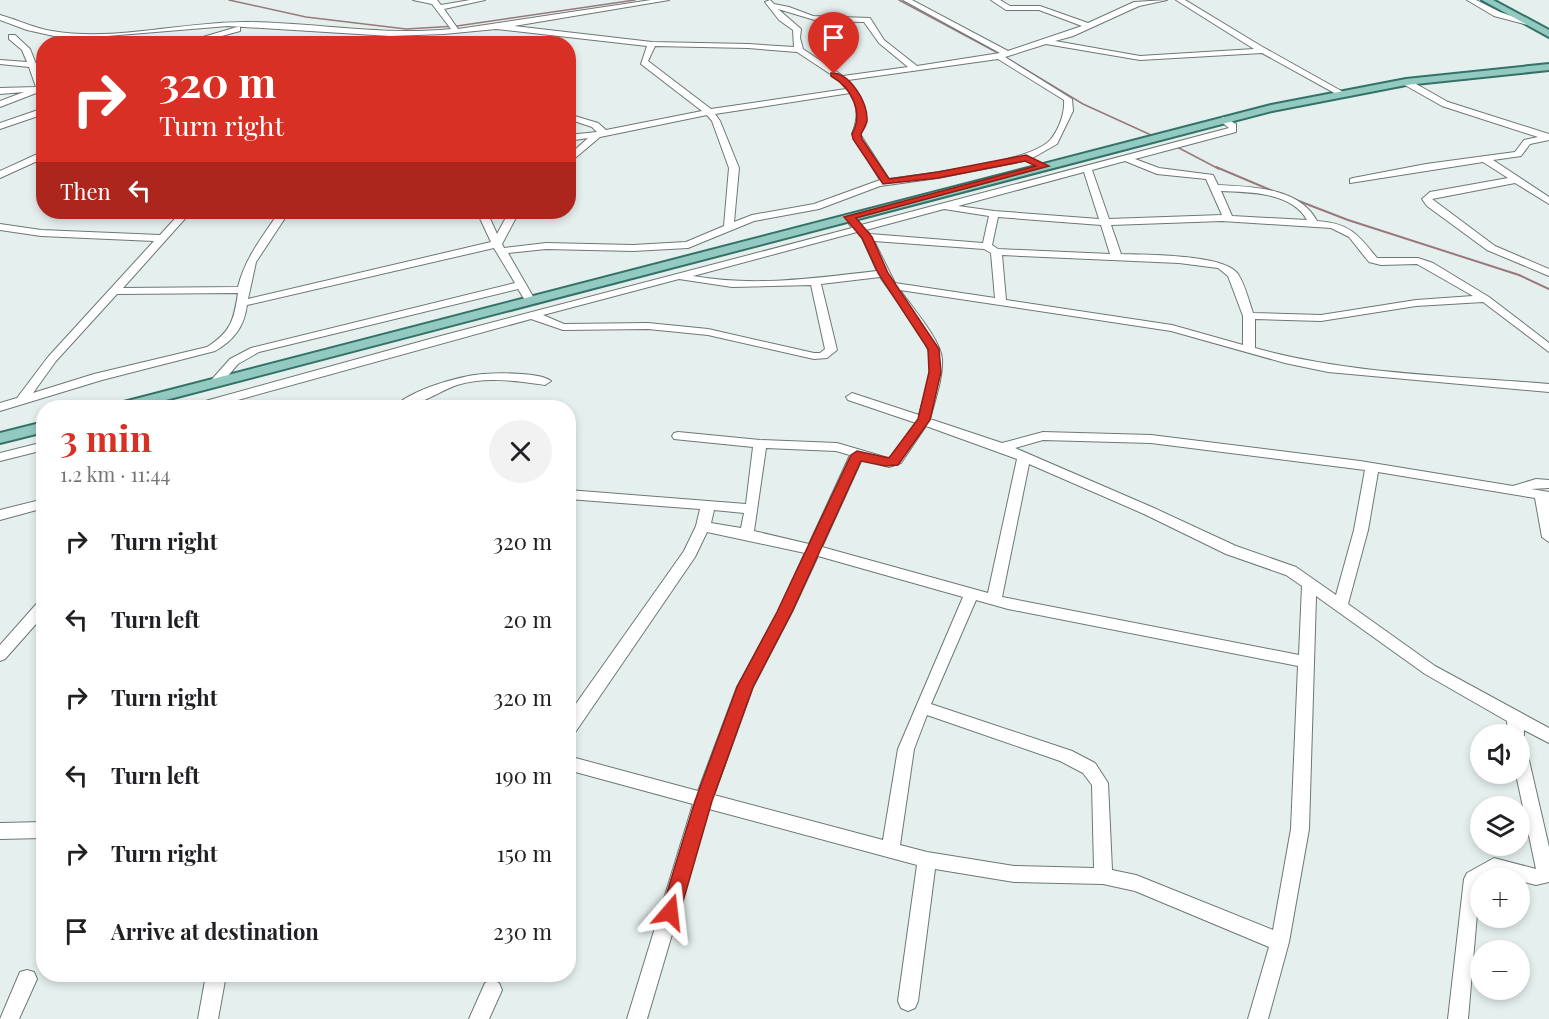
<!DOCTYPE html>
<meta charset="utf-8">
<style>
body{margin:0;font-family:"Playfair Display",serif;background:#f2f2f2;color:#202124;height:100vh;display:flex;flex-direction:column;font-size:22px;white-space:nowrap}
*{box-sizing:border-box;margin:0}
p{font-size:20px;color:#757577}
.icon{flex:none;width:33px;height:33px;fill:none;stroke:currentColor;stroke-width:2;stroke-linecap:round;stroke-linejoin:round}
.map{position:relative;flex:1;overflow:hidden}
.drawer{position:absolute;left:36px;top:400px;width:540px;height:582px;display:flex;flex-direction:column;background:#fff;border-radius:24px;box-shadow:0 3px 9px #0003}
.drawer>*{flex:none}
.hud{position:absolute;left:36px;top:36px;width:540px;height:183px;border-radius:24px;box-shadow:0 3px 9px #0003;background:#d93025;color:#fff;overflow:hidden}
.tools{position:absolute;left:1470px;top:724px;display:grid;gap:12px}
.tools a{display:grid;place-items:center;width:60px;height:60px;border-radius:50%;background:#fff;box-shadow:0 3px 9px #0003;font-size:30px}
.pin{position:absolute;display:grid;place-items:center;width:51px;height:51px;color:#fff;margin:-62px -26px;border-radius:50% 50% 50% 0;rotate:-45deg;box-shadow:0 0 6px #0007}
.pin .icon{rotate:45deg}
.me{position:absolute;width:66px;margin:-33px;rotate:17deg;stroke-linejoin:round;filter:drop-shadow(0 0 4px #0008)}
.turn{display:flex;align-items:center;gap:21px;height:126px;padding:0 24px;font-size:27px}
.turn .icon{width:78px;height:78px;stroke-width:2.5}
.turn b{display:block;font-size:42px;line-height:51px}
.then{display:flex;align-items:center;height:57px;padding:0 24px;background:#0003;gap:12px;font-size:22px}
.round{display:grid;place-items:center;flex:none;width:63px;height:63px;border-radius:32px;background:#f2f2f2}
.head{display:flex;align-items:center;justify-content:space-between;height:102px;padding:0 24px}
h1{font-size:36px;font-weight:700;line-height:45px;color:#d93025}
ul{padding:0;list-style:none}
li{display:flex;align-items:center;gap:18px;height:78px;padding:0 24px}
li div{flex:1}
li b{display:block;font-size:22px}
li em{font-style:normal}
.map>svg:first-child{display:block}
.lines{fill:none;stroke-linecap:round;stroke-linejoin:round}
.stream-far1{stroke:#99787b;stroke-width:1.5}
.stream{stroke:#99787b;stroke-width:2}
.minor-casing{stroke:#6d7875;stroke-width:2}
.major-casing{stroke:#347268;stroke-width:4}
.minor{fill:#fff;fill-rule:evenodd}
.major{fill:#92c9c1;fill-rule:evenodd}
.route{fill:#d93025;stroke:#8d1f18;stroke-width:1.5}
</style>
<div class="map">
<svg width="1549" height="1019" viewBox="0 0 1549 1019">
<rect width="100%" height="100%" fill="#e5f0ee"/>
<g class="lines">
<path class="stream-far1" d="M229 0 306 17 406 29 457 26 635 0
M899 0 998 53
M1005 57 1083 104 1151 135
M1177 147 1219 169"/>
<path class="stream" d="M1216 167 1273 191
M1291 198 1348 220 1519 275 1549 289"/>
<defs>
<path id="minor" d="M413 0H437L441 5 470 0H485L444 9 458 29 651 0H669L514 26 652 42 748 44 794 47 793 30 779 20 765 2 770 0 774 4 789 7 813 16 870 18 884 40 917 66 1000 53 903 0H912L1008 51 1082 26 1039 10H1006L991 0H1000L1010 6H1040L1088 23 1134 2 1167 0 1139 6 1073 36 1055 41 1140 56 1254 49 1176 0H1185L1261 46 1345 93 1338 95 1262 53 1140 60 1046 44 1005 57 1072 99 1073 111 1057 144 1029 160 938 178 880 186 819 209 754 221 688 248 633 251 546 249 508 253 535 300 534 302H526L518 289 259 352 238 364 221 384H213L211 381 213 378 230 359 251 348 515 283 494 248 247 305C244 327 234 340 215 351L102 380 0 411V403L17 398 48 357 154 241 41 236 0 230V224L41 230 160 235 181 212H191L123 288 238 287C245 258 263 236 279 212H289L256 262 248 299 491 242 477 212H487L497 234 509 212H519L502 244 504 248 546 243 633 245 686 242 724 226 729 168 712 121 707 115 600 137 568 164V156L588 138 568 141V135L597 132 592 127 568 119V114L598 123 606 130 702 111 641 64 647 46 496 29 444 34 390 36 228 26 83 38 54 36 27 30 0 20V15C18 20 34 28 52 31 117 42 184 21 249 22 317 23 383 36 451 29L432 4ZM778 9 818 21 864 22 879 43 908 67 843 76 803 49 800 38 801 29ZM655 46 748 48 797 52 841 81 998 59 1064 100C1065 113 1059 129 1051 139 1032 163 921 174 889 179L860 134C870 114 865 99 850 83H844L843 85 846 89 711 109 648 61ZM850 93C859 107 858 119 852 134L880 180 814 204 752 215 734 222 739 168 720 121 715 114ZM238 293C234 320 231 332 207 347L94 374 33 393 56 361 117 294Z
M1467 0H1476L1500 12 1532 23 1528 25 1494 16Z
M237 27H240V31L193 44 186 42Z
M9 35H15L30 49 44 84V90L0 107V101L24 92 0 94V88L36 87 29 67 0 64V60L27 62 22 50 9 39Z
M1403 80H1409L1448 102 1549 134V140L1530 144 1521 156 1493 160 1549 197V204L1515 183 1432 199 1495 246 1549 269V276L1487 250 1427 206 1422 199 1430 192 1508 178 1483 162 1350 183V179L1353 178 1426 164 1515 152 1524 140 1538 137 1442 106 1403 84Z
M41 109H44V114L0 129V123Z
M1223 117 1236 124V132L1135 159 1159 168 1213 175 1218 185C1252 187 1299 187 1317 221 1349 223 1358 234 1377 258H1418L1433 263 1489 297 1549 343V352L1483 302 1416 306 1321 321 1255 319V348C1348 374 1452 376 1549 384V392L1328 372 1285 363 1171 331 900 290C911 306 941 340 942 359 943 378 935 400 930 419L1002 443 1043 432 1151 435 1360 461 1513 486 1536 479 1549 480V488L1531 489 1549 492V542L1542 537 1535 498 1378 472 1368 530 1348 604 1435 666 1549 728V743L1524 730V735L1520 741V735H1508L1507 721 1425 674 1316 596 1309 829 1289 942 1268 1019H1248L1269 947 1135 891 1103 884 1014 882 935 869 918 1001 915 1008 908 1011 901 1008 898 1001 917 865 709 809 647 1019H627L693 804 568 770V756L698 791 737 687 778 612 805 553 707 532 695 557 574 734 568 735V715L684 551 696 526 700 509 568 499V490L746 504 753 447 674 439 672 436 674 433 678 432 760 440 837 443 888 458 891 457 916 423 848 400 846 397 852 393 919 415C923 398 933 373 930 356 926 336 892 295 880 277L821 284 837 350 827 358 814 359 708 335 648 329 563 330 531 319 209 408H189L191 405 437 337 852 228 849 224 850 222H858L861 225 1229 128 1219 120ZM1125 161 1157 174 1206 179 1222 215 1109 219 1092 170ZM1084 172 1099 219 994 211 958 206ZM1221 191C1249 192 1292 192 1307 220L1232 216ZM944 209 989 216 983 243 870 234 866 230ZM998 217 1101 225 1110 254 998 249 992 245ZM1222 221 1331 228 1349 237 1369 262 1381 265 1417 264 1473 296 1416 300 1321 315 1253 313C1249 301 1245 285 1238 274 1225 254 1145 255 1121 254L1111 225ZM857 232 862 238 877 271C816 278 754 287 693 276ZM874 241 984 249 991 253 995 298 895 283ZM1002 255 1179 263 1218 268 1228 276 1243 316V345L1172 325 1006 300ZM679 279 732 287 811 285 825 349 820 353H814L708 329 648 323 564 324 543 315ZM926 426 1017 459 988 593 822 547 862 459 889 467 901 463ZM1043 440 1151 443 1365 470 1354 530 1336 595 1296 567 1236 546 1154 508 1015 448ZM766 448 836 451 850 455 809 544 754 531ZM1029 464 1144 514 1226 554 1286 575 1302 586 1299 655 1002 597ZM714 510 744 513 741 528 711 523ZM818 556 963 597 898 749 883 840 714 795 753 687 792 612ZM976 600 1008 609 1298 666 1291 829 1273 930 1136 875 1112 870 1108 783 1095 763 1072 751 931 704ZM927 715 1060 761 1083 773 1092 785 1094 868 1014 866 927 852 900 845 914 749Z
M44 151V158L0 178V171Z
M483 374C499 373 540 372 551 381L545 385C517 381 485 376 457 385 435 393 417 408 393 408 410 390 459 376 483 374Z
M44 442V450L0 461V453Z
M44 499V508L0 520V510Z
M44 600V615L5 659 0 661V645L39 601Z
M1520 749 1526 751 1528 756 1549 847V882L1536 885 1520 881V879L1496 875 1489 879H1480L1468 1019H1448L1464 879 1467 873 1494 858 1536 869 1516 774H1520Z
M44 822V838L0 839V823Z
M27 970 34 972 37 979 19 1019H0L20 972Z
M206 975H226L218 1019H198Z
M492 980 499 983 502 990 489 1019H469L485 983Z"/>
<path id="major" d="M1482 0H1493L1549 30V37Z
M1549 64V70L1406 85 1272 111 135 408H110L112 405 1271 105 1406 79Z
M44 422V432L0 443V433Z"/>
</defs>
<use href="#minor" class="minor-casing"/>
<use href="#major" class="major-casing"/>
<use href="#minor" class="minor"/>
<use href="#major" class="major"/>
</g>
<path class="route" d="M831 73C850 72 868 103 867 121 866 126 863 130 861 134L862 139 889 179 938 172 1026 155 1049 166 856 218 872 237 888 273 939 349 941 372 930 420 898 465 885 466 861 461 792 612 753 687 712 801 680 912 677 918 670 920 664 918 661 912 695 801 737 687 777 612 851 455 857 451 889 458 918 419 929 372 928 349 878 273 862 238 844 217 1036 166 1025 161 938 178 883 184 853 139 852 134C864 113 852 88 831 76Z"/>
</svg>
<div class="tools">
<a><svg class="icon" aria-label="sound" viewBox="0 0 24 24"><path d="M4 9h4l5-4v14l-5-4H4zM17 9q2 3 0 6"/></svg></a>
<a><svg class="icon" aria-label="layers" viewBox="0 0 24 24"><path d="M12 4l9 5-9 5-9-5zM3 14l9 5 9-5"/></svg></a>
<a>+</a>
<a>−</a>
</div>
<div class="pin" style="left:834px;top:74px;background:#d93025"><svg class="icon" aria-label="arrive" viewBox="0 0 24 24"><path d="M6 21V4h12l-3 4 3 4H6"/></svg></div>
<svg class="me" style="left:670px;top:912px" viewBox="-20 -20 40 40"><path d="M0-17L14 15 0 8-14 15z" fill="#d93025" stroke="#fff" stroke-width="4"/></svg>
<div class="hud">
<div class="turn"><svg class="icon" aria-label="right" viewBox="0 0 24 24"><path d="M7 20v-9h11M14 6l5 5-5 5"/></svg><div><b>320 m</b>Turn right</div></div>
<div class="then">Then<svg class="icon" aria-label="left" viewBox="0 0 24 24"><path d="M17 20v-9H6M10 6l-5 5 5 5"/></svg></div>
</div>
<section class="drawer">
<div class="head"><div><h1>3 min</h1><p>1.2 km · 11:44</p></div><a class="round"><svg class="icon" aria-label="close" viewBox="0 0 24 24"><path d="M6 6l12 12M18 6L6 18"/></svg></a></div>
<ul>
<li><svg class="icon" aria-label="right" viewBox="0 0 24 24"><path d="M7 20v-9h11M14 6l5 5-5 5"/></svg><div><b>Turn right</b></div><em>320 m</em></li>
<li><svg class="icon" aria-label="left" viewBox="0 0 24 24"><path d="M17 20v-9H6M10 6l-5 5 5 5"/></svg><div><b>Turn left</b></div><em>20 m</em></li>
<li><svg class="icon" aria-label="right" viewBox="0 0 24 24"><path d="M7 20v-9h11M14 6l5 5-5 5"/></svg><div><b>Turn right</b></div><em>320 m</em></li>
<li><svg class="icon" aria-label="left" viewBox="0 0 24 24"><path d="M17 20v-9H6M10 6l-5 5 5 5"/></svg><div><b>Turn left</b></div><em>190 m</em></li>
<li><svg class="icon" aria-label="right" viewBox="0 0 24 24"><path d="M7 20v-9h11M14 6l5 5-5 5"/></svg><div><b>Turn right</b></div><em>150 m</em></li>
<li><svg class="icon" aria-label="arrive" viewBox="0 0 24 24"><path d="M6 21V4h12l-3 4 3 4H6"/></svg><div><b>Arrive at destination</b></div><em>230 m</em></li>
</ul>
</section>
</div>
